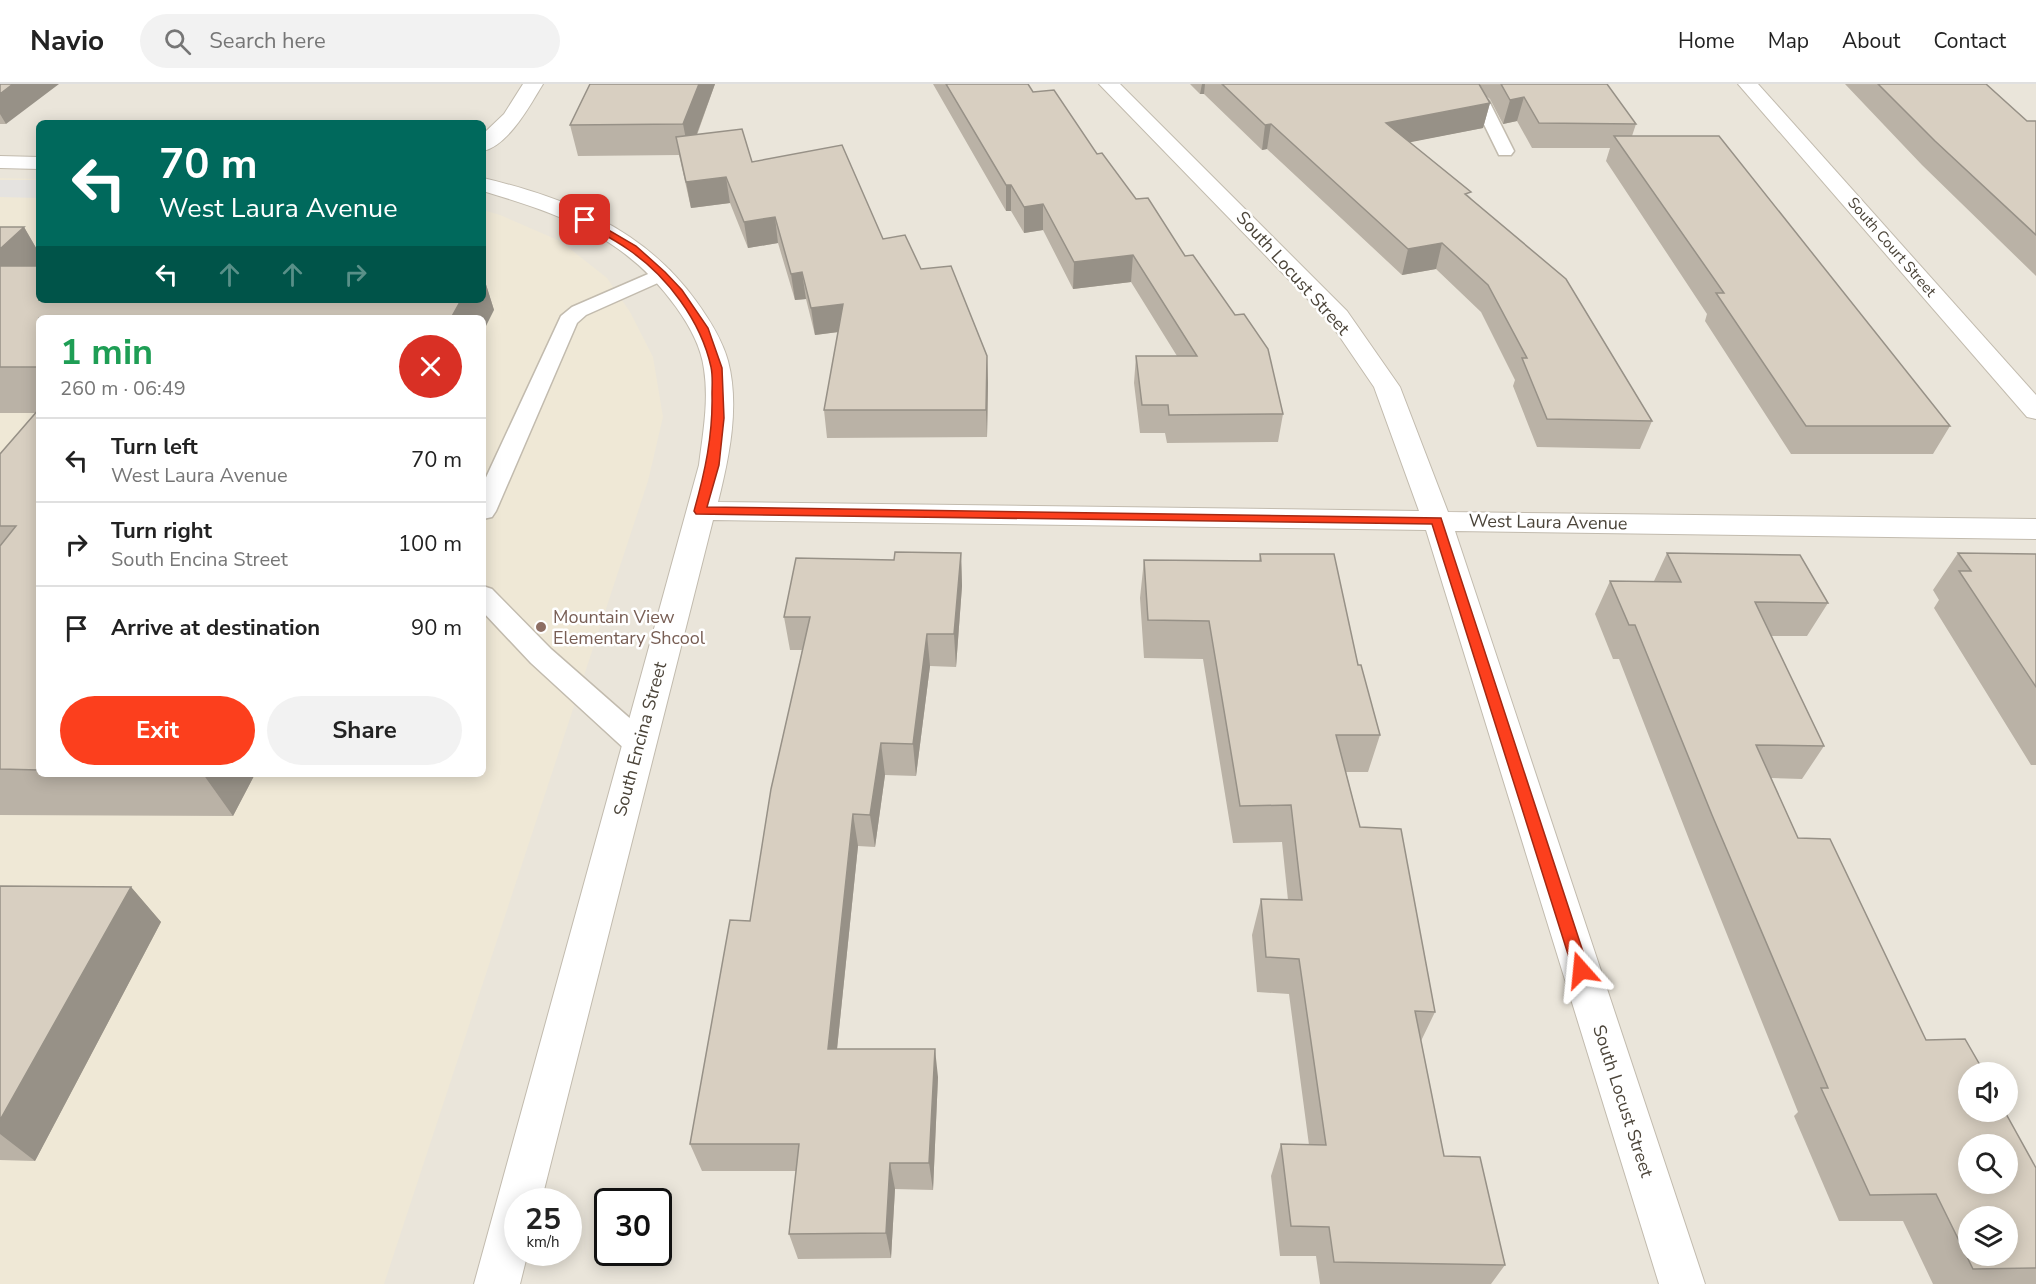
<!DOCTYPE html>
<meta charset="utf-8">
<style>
body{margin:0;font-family:"Nunito Sans",sans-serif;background:#f2f2f2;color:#222;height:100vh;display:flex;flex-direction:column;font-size:22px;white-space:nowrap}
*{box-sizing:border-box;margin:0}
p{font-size:20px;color:#767676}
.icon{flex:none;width:33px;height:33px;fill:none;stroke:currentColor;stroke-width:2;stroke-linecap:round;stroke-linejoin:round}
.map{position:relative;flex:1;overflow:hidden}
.sheet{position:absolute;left:36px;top:231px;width:450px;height:462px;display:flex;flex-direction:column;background:#fff;border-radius:9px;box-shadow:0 3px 15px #0003}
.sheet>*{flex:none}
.banner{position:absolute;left:36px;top:36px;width:450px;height:183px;border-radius:9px;box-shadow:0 3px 15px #0003;background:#00695c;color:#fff;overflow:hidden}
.controls{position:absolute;left:1958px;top:978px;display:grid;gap:12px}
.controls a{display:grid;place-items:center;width:60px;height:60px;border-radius:50%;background:#fff;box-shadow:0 3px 15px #0003;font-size:30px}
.speed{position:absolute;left:504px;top:1104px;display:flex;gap:12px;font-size:30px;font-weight:700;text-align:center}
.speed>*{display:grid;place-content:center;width:78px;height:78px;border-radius:50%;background:#fff;box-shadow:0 3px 15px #0003;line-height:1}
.speed small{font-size:15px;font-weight:400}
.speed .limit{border:3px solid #111;border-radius:9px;background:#fff;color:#111}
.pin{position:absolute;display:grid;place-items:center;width:51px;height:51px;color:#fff;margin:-26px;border-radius:12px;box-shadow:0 3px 9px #0006}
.me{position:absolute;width:66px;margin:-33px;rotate:342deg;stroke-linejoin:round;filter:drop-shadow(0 0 4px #0008)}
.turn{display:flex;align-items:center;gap:21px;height:126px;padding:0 24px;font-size:27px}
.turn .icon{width:78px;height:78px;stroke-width:2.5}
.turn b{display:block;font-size:42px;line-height:51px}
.lanes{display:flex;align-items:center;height:57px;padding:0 24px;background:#0003;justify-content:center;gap:30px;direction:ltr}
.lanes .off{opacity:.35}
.round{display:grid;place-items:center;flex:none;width:63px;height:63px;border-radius:32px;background:#f2f2f2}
.head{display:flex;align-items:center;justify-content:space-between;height:102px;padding:0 24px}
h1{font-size:36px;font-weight:700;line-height:45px;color:#1e9e55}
.cta{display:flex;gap:12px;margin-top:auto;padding:12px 24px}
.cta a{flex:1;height:69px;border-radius:36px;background:#fc3f1d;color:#fff;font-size:24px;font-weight:700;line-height:69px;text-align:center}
.cta a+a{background:#f2f2f2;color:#222}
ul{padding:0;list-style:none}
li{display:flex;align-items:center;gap:18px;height:84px;padding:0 24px;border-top:2px solid #e0e0e0}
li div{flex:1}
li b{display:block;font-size:22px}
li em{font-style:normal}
header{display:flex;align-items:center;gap:36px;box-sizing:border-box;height:84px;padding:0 30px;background:#fff;border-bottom:2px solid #e0e0e0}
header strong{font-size:28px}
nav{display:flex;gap:33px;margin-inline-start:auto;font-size:21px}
.search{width:420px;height:54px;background:#f2f2f2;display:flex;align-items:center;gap:15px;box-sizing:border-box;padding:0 21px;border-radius:33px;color:#767676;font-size:22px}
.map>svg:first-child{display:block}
.residential{fill:#eae5da;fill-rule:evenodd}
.education{fill:#efe8d6;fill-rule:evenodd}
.parking{fill:#e5e3e0}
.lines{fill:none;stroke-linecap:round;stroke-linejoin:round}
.service-casing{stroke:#c2bbae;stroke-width:3}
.minor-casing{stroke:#c2bbae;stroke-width:2}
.tertiary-casing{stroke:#c2bbae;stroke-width:2}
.service{fill:#fff;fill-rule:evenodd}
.minor{fill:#fff;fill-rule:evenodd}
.tertiary{fill:#fff;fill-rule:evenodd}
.wall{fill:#bab2a6}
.shaded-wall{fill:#979187}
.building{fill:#d8cfc1;stroke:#979187;stroke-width:1.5;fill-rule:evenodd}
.route{fill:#fc3f1d;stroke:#a42913;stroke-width:1.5}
.education-dot{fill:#8d6e63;stroke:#fff;stroke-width:2}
.labels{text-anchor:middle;stroke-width:5;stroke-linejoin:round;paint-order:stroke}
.far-street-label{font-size:15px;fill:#4b4439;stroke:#fff}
.street-label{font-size:18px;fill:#4b4439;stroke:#fff}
.education-label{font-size:18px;fill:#785e54;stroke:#fff;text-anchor:start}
</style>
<header>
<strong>Navio</strong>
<div class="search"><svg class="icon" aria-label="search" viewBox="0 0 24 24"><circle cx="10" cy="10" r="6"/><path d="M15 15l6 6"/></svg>Search here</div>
<nav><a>Home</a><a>Map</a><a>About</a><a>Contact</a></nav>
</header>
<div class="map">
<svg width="2036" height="1200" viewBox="0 0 2036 1200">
<rect width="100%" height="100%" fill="#f6f3ec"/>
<path class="residential" d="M0 0H2036V1200H0ZM39 39H483V216H39ZM39 234H483V690H39ZM1968 988H2007V1028H1968ZM1968 1060H2007V1100H1968ZM518 1118H568V1168H518ZM608 1118H658V1168H608ZM1968 1132H2007V1172H1968Z"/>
<path class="education" d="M0 94 39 95V216H483V126L500 131 560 157 607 194 630 228 653 273 663 333 648 397 384 1200H0ZM39 234H483V690H39Z"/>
<path class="parking" d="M0 96H39V114L0 113Z"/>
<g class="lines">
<defs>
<path id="service" d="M1448 0H1466L1489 17 1514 67 1511 71H1499L1476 24Z
M662 184 669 186 672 190 669 194 586 231 577 239 496 427 492 433 483 435V400L561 232 572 223Z
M483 502 492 505 551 565 650 652 654 660 650 668 639 671 628 668 531 579 483 528Z"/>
<path id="minor" d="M523 0H543C530 21 509 61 483 67V50L504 30Z
M1099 0H1120L1347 227 1400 303 1448 428 2036 435V455L1455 447 1705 1200H1659L1426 446 713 436 541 1118H518V1168H528L520 1200H474L699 381C703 349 709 317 704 285 701 262 689 241 676 223 625 152 562 131 483 107V94C567 114 644 145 696 217 709 235 722 255 728 277 740 322 729 374 718 418L1419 427 1374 303 1329 237Z
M0 72 39 73V85L0 84Z"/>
<path id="tertiary" d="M1738 0H1758L2036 311V335L2027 333Z"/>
</defs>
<use href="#service" class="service-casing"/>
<use href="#minor" class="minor-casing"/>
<use href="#tertiary" class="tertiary-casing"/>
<use href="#service" class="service"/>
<use href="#minor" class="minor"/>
<use href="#tertiary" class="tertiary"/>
</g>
<path class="wall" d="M0 0 6 40H0Z
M590 0H715L697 51 752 78 883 155 921 185 987 272 988 299 987 353 827 354 824 326 838 248 815 251 806 215 795 216 778 159 748 164 730 119 691 124 679 71 578 72 570 41Z
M933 0H1028L1033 8 1097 70 1283 330 1278 358 1167 359 1165 349H1140L1134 299 1136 272H1177L1131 198 1073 205 1043 146 1024 149 1011 127H1006Z
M1190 0H1607L1636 40 1632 52 1950 342 1933 370H1791L1705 237 1707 230 1606 77 1610 64H1532L1517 37 1503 40 1490 15 1486 12 1490 19 1483 44 1409 58 1470 113 1652 337 1640 365 1537 363 1513 302 1515 296 1481 228 1436 185 1402 191 1267 65 1262 66 1204 10H1200Z
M1845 0H1986L2027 37H2036V192L1922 81Z
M0 143H24L39 169V216H483V191L494 226 39 234V690H255L233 732 0 731V370L36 329H0Z
M961 469 962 502 956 583 930 582 916 692 885 691 875 763 858 762 837 965 938 993 933 1106 895 1105 891 1174 798 1175 789 1150 796 1087H702L690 1060 750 837 802 566H790L784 533 894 476Z
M1667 469 1828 519 1807 552H1771L1824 662 1802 695 1771 694 1798 754 1926 956 2036 1084V1200H1933L1903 1137H1839L1794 1032 1798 1028 1692 763 1619 575H1613L1595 530 1610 497H1654Z
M1958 469 2036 470V681H2031L1934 524 1939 516 1933 506Z
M1260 470 1358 581 1380 651 1368 688H1346L1360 743 1435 928 1421 957 1444 1072 1505 1181 1491 1200H1320L1316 1172H1280L1271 1092 1281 1060 1309 1061 1289 910 1257 908 1252 851 1261 815 1288 816 1282 758 1233 759 1203 575 1144 574 1140 514 1144 476 1259 477Z
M0 802 131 803 161 838 35 1077 0 1076Z"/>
<path class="shaded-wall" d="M13 0H59L6 40 0 30V10Z
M699 0H715L689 71 683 40Z
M1202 0H1205L1204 10H1200Z
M1524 13 1517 37 1503 40 1510 16Z
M1490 19 1483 44 1381 64 1386 39Z
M1271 40 1267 65 1262 66 1265 41Z
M726 93 730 119 691 124 686 98Z
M1006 101H1011V127H1006Z
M1043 120V146L1024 149V123Z
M775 133 778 159 748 164 744 138Z
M24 143 39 169V197L0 211V165Z
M1442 159 1436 185 1402 191 1408 165Z
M1133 171 1131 198 1073 205 1074 178Z
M802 188 806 215 795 216 791 190Z
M483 191 494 226 483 248V234H451L461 216H483Z
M843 220 846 247 815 251 811 224Z
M987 272 988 299 987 353 986 326Z
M961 469 962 502 956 583 954 550Z
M927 550 930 582 916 692 913 660Z
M881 659 885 691 875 763 870 731Z
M203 690H255L233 732Z
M853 730 858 762 834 994 828 965Z
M131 803 161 838 35 1077 0 1050V1036Z
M935 965 938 993 933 1106 929 1079Z
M890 1079 895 1105 891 1174 886 1149Z"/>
<path class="building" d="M0 0H13L0 10Z
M590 0H699L683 40 570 41Z
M946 0H1028L1033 8 1054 6 1097 70 1102 69 1136 115 1148 114 1185 172 1193 171 1235 231 1244 230 1268 265 1283 330 1169 331 1168 321H1142L1136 272H1197L1133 171 1074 178 1043 120 1024 123 1011 101H1006Z
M1222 0H1479L1490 19 1386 39 1471 108 1465 110 1566 195 1652 337 1547 335 1522 274H1527L1488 201 1442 159 1408 165 1271 40 1265 41Z
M1501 0H1607L1636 40 1539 39 1524 13 1510 16Z
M1878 0H1986L2027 37H2036V151L1935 57Z
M742 45 752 78 842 61 883 155 905 151 921 185 951 182 987 272 986 326H824L843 220 811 224 802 188 791 190 775 133 744 138 726 93 686 98 676 53Z
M1614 52H1719L1950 342H1806L1716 209H1724Z
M0 143H24L0 165Z
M0 182H39V216H461L451 234H39V283H0Z
M39 325V686L0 685V462L16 442H0V370Z
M895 468 961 469 954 550H927L913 660 881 659 870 731 853 730 828 965H935L929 1079H890L886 1149 789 1150 799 1060H690L730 836 750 837 771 705 810 533H784L796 474 894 476Z
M1667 469 1800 471 1828 519 1755 518 1824 662 1756 661 1798 754 1830 755 1926 956 1965 955 1984 988H1968V1028H2005L2036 1084V1184L1973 1185 1936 1110 1870 1111 1821 1004H1828L1712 731 1635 541H1629L1610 497 1681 498ZM1968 1060H2007V1100H1968ZM1968 1132H2007V1172H1968Z
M1958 469 2036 470V603L1959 487H1971Z
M1260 470H1334L1358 581H1361L1380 651H1336L1360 743 1401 745 1435 928 1415 927 1444 1072 1480 1073 1505 1181 1334 1178 1329 1143 1291 1142 1281 1060 1326 1061 1299 875 1266 873 1261 815 1302 816 1291 721 1240 722 1209 537 1148 536 1144 476 1261 477Z
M0 802 131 803 0 1036Z"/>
<path class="route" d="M581 134H588L636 162 665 188 682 206 708 244 722 284 724 334 719 381 707 423 1441 434 1589 886 1587 891 1581 893 1575 891 1573 886 1432 440 696 430 694 427C705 388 713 351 712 310 712 302 713 292 711 283 701 237 667 192 629 166 614 155 597 147 581 138Z"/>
<circle class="education-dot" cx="541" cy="543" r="6"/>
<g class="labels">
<g class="far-street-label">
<text transform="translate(1892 163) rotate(49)" y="5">South Court Street</text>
</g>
<g class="street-label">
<text transform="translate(1293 189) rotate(48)" y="6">South Locust Street</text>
<text transform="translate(1548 438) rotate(1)" y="6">West Laura Avenue</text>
<text transform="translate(640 655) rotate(-75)" y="6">South Encina Street</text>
<text transform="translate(1623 1017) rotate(72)" y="6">South Locust Street</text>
</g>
<g class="education-label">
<text x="553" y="539">Mountain View<tspan x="553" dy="21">Elementary Shcool</tspan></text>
</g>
</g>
</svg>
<div class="controls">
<a><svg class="icon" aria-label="sound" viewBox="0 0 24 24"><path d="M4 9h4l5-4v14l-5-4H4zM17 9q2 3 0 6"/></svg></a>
<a><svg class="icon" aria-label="search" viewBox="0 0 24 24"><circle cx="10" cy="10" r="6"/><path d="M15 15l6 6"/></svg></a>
<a><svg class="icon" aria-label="layers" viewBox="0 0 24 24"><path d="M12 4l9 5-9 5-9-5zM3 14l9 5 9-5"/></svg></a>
</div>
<div class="speed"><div>25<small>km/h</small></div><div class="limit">30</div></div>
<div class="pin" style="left:585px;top:136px;background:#d93025"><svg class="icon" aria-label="arrive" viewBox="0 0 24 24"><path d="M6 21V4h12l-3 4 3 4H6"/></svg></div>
<svg class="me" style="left:1581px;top:886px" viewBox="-20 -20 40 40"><path d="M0-17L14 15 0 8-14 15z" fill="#fc3f1d" stroke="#fff" stroke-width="4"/></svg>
<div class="banner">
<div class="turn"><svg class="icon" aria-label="left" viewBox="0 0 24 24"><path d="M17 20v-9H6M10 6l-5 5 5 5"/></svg><div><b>70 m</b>West Laura Avenue</div></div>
<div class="lanes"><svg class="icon" aria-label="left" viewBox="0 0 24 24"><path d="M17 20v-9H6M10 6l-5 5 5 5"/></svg><svg class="icon off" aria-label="ahead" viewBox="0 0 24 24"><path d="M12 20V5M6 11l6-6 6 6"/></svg><svg class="icon off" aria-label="ahead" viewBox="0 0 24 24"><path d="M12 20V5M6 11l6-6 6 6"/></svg><svg class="icon off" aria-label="right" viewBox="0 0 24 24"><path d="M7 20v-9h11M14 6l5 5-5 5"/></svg></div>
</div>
<section class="sheet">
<div class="head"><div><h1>1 min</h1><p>260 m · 06:49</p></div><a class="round" style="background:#d93025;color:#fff"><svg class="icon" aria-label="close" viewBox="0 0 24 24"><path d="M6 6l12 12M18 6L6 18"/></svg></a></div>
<ul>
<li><svg class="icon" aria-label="left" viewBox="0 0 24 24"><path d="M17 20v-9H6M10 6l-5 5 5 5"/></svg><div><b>Turn left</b><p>West Laura Avenue</p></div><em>70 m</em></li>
<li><svg class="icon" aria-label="right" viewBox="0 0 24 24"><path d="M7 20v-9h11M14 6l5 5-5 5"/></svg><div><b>Turn right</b><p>South Encina Street</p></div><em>100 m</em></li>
<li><svg class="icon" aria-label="arrive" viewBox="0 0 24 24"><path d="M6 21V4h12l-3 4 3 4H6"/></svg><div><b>Arrive at destination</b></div><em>90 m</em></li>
</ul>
<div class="cta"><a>Exit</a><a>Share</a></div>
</section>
</div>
